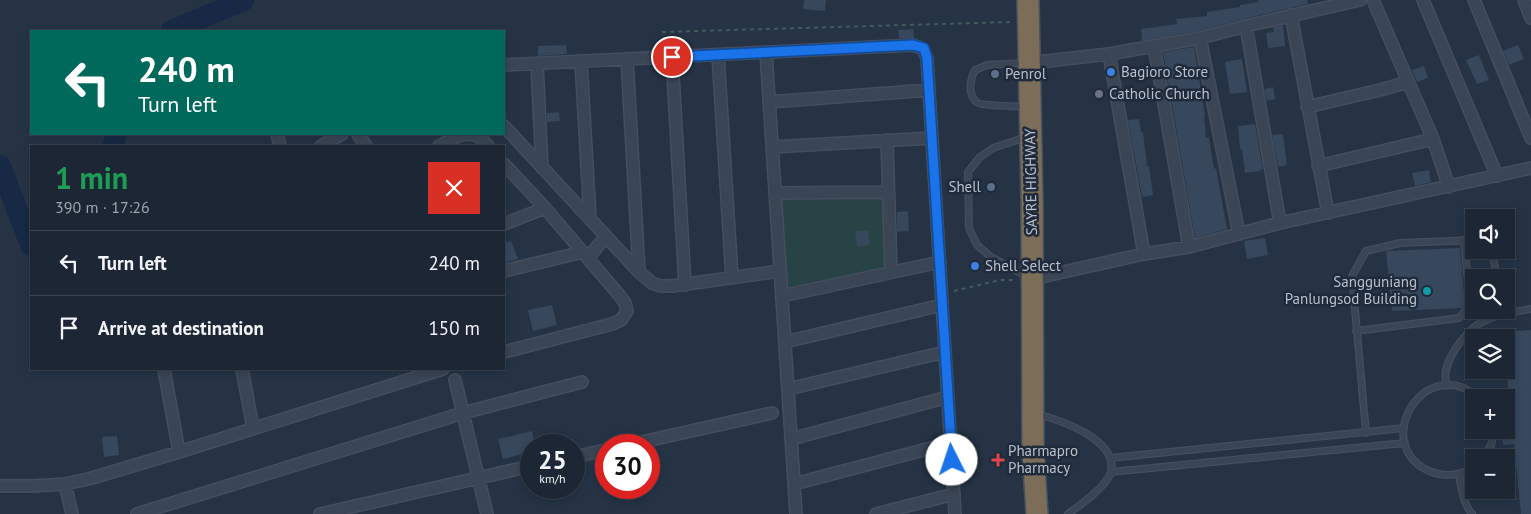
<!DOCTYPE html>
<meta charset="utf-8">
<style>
body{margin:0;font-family:"PT Sans",sans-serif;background:#293240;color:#f1f3f6;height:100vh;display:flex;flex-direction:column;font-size:19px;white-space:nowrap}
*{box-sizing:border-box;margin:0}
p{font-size:16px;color:#a0a5ac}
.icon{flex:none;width:28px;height:28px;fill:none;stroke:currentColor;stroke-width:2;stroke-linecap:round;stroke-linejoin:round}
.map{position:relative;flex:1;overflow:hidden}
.side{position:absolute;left:30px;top:145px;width:475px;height:225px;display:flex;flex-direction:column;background:#1c2634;border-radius:0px;box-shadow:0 2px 8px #0003,0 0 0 1px #3a434f}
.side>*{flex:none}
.hud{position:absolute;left:30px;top:30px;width:475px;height:105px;border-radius:0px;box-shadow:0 2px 8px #0003,0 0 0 1px #3a434f;background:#00695c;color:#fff;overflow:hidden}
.controls{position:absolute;left:1465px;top:209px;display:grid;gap:10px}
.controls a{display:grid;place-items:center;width:50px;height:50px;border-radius:0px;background:#1c2634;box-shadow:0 2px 8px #0003,0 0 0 1px #3a434f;font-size:25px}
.speed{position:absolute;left:520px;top:434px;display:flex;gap:10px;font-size:25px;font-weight:700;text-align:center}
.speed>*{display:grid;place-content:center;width:65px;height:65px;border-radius:50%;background:#1c2634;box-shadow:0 2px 8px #0003,0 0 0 1px #3a434f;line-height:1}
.speed small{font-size:12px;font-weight:400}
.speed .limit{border:8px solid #d22;background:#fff;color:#111}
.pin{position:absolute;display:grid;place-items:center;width:42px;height:42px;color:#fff;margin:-21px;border:2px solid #fff;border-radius:50%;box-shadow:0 1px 5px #0007}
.me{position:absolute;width:55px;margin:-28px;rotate:356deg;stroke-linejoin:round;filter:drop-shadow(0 0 4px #0008)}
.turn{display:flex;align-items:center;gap:18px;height:105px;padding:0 25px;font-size:22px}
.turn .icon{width:65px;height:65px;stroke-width:2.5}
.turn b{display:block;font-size:35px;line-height:42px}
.round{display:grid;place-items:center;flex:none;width:52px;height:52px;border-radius:0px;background:#293240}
.overview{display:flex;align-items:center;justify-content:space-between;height:85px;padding:0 25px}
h1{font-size:30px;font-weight:800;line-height:38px;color:#1e9e55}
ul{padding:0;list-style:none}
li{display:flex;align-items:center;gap:15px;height:65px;padding:0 25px;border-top:1px solid #3a434f}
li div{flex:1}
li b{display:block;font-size:19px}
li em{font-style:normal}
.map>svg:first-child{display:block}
.green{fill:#284346}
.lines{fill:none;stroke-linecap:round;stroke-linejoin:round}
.river{stroke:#172945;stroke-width:21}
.building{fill:#37475c}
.lane-casing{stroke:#444e5e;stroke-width:8}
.street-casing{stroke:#444e5e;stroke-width:14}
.highway-casing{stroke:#45505f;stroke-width:24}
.path{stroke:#415b5e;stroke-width:2;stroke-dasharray:4 4;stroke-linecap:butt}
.lane{stroke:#3a4555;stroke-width:5.5}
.street{stroke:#3a4555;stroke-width:11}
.highway{stroke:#7b6d57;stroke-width:21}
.route-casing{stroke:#114b97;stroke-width:12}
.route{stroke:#1a73e8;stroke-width:9}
.shop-dot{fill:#3f7fe0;stroke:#1f2a3a;stroke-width:2}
.service-dot{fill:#5c6f8a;stroke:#1f2a3a;stroke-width:2}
.worship-dot{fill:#6b7280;stroke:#1f2a3a;stroke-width:2}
.culture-dot{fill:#0f9aa8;stroke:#1f2a3a;stroke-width:2}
.health-dot{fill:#e0444e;stroke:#1f2a3a;stroke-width:2}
.labels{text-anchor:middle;stroke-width:5;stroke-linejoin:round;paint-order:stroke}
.poi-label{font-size:15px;fill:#b8c0ce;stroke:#1f2a3a;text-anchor:start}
.street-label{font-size:15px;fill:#b8c0ce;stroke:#1f2a3a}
</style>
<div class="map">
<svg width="1531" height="514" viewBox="0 0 1531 514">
<rect width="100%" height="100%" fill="#253345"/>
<path class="green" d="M882 198 885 267 787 290 782 199Z"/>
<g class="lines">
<path class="river" d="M171 31 244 0
M113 146 116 134
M0 165 31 246"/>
</g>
<path class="building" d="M804 0H826L825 11 803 9Z
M1258 0H1307L1308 4 1252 17 1198 31 1142 41 1141 29 1177 24 1176 19 1207 16V12L1240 7V5L1258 2Z
M1283 25 1285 46 1268 48 1266 33 1274 32 1273 27Z
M913 29 914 38H899L898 30Z
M566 45 567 54 538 56V46Z
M1518 45 1524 59 1509 65 1503 51Z
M1194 47 1205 115 1204 116 1206 138H1209L1214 169 1216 168 1227 229 1195 238 1163 52Z
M1479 55 1489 80 1477 84 1466 60Z
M1242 59 1247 92 1230 94 1225 62Z
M1424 66 1428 78 1417 82 1412 70Z
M1273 87 1275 99 1267 101 1264 89Z
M559 112 560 121 547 122V113Z
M1139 119 1141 132H1143L1147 166H1149L1153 195 1142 197 1128 120Z
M1255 124 1263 169 1260 170V171L1245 173 1242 149H1240L1238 126Z
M1283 134 1287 165 1278 167 1272 135Z
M1429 170 1431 182 1415 186 1412 173Z
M908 211 909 231 897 232V212Z
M868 230 870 245 857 247 855 231Z
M1265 238 1268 255 1247 259 1244 241Z
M511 241 518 259 504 263V243Z
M1460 248 1465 304 1462 308 1392 311 1386 251Z
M552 305 557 325 533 331 528 310Z
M1531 330V514H1521L1514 444 1503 445 1501 430H1506V411H1511L1506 370V332Z
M532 431 535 445H531V452L503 459 498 439Z
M117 436 119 455 104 457 102 437Z"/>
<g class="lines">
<defs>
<path id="lane" d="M1025 63 987 65 975 70C970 79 967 96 978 103 984 106 1017 106 1026 107
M1026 137 993 148 980 157 968 172 969 228 977 245 991 257 1028 277
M1486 250 1493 257 1497 278
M1356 331 1459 318 1470 305 1464 240
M1446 386C1446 381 1445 375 1446 370 1450 352 1469 327 1486 320 1500 314 1516 311 1531 309
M1037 414C1060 420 1117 439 1111 471 1109 485 1079 506 1068 514
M1366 433 1352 276 1366 251 1400 243 1474 240
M1110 458 1404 428
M1484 458 1491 445 1493 437
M1474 467C1460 476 1444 477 1429 471 1369 443 1426 351 1479 398
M1111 472 1405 443
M1459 474C1461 488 1463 503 1472 514"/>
<path id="street" d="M1373 0 1433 139 1449 187
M1423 0 1497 176
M1474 0 1531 138
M1524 0 1531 18
M1291 15 1328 213
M1246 26 1280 223
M1200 38 1239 234
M1154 46 1189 247
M766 52 796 514
M1109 54 1144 254
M718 55 732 278
M672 57 685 285
M627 59 639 272
M581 61 590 219
M1029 63 1109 54 1200 38 1246 26 1360 0
M537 64 542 168
M504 65 913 45 923 49 927 58 955 514
M769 102 929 90
M1307 107 1384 89 1408 82
M504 126 639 272 652 283 660 286H672L780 271
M277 134 280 146
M358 134 366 146
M887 140 891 272
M321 146 342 134
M439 146C449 141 467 128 479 137 482 139 485 143 488 146
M772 147 932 138
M504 164 545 208 620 296 625 303 627 311 621 320 612 324 504 352
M1318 166 1433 139
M775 193 888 192
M504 224 545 208
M588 258 606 236
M504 271 583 252
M1032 279 1144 254 1189 247 1280 223 1531 168
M782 296 940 262
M785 342 942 305
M164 369 179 452
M242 369 253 428
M455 380 487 514
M788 389 945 352
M791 439 948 397
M628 445 772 413
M574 457 606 450
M65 484 72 514
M794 484 950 443
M0 486H33L65 484 92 478 179 452 443 369
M137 514 463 413 582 382
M320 514 531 466
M876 514 954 494"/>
<path id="highway" d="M1028 0 1032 200 1033 449 1037 514"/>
</defs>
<use href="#lane" class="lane-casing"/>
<use href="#street" class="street-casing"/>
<use href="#highway" class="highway-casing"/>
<path class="path" d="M662 32 1011 22
M954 291 1000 280H1015"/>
<use href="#lane" class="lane"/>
<use href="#street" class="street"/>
<use href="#highway" class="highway"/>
</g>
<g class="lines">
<defs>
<path id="route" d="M672 57 913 45 924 48 927 58 952 460"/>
</defs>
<use href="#route" class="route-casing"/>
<use href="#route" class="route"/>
</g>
<g class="shop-dot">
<circle cx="1111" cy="72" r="5"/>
<circle cx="975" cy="266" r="5"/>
</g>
<g class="service-dot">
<circle cx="995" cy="74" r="5"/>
<circle cx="991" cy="187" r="5"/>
</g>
<circle class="worship-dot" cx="1099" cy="94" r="5"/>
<circle class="culture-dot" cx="1427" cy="291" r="5"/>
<path class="health-dot" d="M995.5 452.5h5v5h5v5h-5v5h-5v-5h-5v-5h5z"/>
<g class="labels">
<g class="poi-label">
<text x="1121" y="77">Bagioro Store</text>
<text x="1005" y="79">Penrol</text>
<text x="1109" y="99">Catholic Church</text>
<text x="981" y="192" text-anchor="end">Shell</text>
<text x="985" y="271">Shell Select</text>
<text x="1417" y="287" text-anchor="end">Sangguniang<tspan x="1417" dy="17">Panlungsod Building</tspan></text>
<text x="1008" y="456">Pharmapro<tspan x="1008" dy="17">Pharmacy</tspan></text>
</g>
<g class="street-label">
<text transform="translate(1031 182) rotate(-91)" y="5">SAYRE HIGHWAY</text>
</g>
</g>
</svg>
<div class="controls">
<a><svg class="icon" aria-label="sound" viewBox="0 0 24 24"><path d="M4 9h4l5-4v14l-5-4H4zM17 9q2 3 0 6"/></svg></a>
<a><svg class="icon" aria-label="search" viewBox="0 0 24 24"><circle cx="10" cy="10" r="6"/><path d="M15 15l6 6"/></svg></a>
<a><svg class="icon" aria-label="layers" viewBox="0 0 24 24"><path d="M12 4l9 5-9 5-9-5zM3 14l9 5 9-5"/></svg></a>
<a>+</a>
<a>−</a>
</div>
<div class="speed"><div>25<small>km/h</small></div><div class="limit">30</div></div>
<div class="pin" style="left:672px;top:57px;background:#d93025"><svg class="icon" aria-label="arrive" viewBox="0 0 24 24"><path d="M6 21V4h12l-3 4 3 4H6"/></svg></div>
<svg class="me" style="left:952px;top:460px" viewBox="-20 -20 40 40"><circle r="19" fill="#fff"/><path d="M0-13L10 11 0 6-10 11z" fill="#1a73e8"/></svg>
<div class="hud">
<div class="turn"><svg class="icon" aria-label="left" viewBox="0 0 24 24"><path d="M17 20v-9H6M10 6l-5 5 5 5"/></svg><div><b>240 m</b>Turn left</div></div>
</div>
<section class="side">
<div class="overview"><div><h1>1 min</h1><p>390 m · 17:26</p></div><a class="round" style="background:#d93025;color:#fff"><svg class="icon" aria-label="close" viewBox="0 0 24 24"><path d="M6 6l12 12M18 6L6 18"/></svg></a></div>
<ul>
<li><svg class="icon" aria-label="left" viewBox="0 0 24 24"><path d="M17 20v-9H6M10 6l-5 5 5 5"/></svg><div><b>Turn left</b></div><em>240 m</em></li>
<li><svg class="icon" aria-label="arrive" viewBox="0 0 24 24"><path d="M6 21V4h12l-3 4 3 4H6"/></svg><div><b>Arrive at destination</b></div><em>150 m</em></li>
</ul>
</section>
</div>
